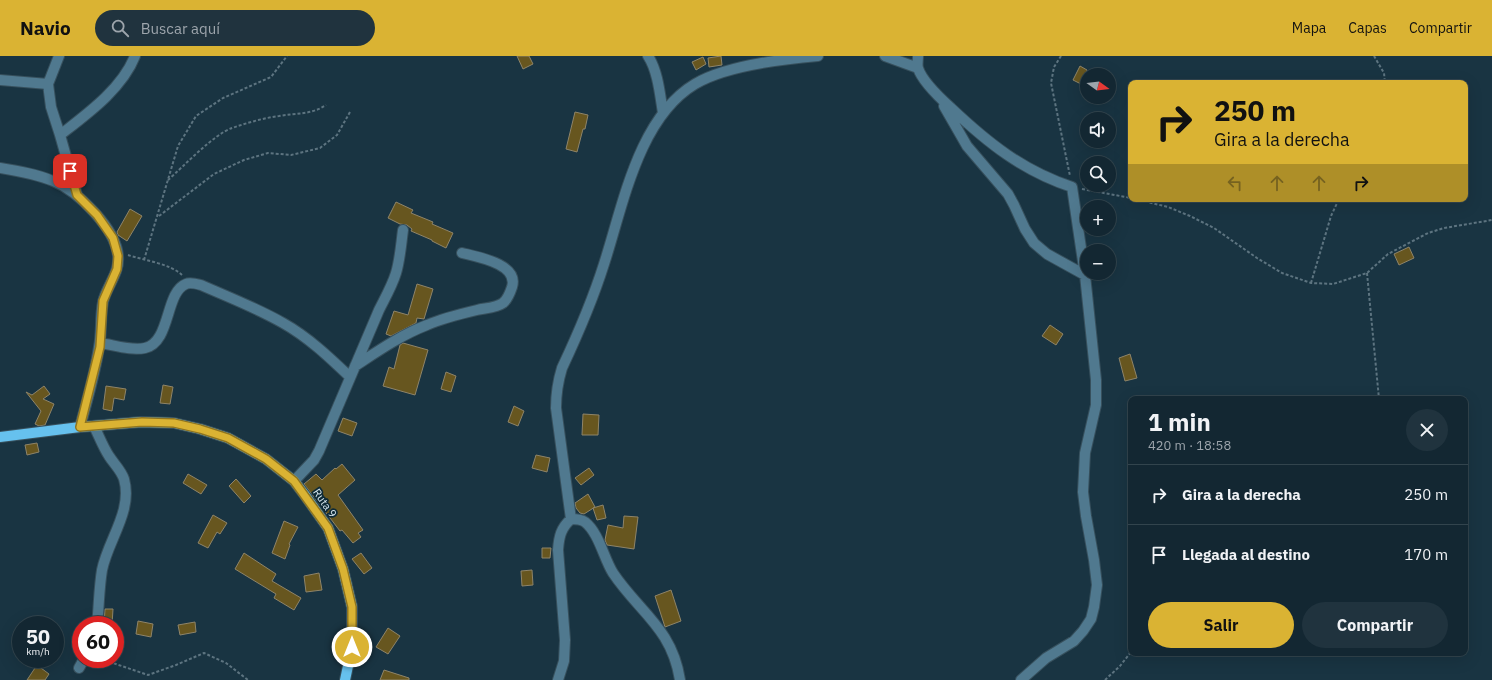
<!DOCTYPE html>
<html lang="es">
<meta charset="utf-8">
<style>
body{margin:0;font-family:"IBM Plex Sans",sans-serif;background:#20333e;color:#f1f3f6;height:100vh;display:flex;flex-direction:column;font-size:15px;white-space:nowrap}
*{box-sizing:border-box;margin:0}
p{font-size:13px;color:#9da5ac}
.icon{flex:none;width:22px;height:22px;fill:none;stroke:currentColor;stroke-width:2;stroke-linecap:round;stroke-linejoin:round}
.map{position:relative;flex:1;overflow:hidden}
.sheet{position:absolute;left:1128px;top:340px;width:340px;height:260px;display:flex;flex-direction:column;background:#132732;border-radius:8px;box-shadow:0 4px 16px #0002,0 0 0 1px #32444d}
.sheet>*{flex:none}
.hud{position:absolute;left:1128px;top:24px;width:340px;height:122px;border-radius:8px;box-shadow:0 4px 16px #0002,0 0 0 1px #32444d;background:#dab333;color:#111;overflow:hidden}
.needle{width:26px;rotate:105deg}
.controls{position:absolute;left:1080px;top:12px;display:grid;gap:8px}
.controls a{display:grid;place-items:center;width:36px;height:36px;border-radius:50%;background:#132732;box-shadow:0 4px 16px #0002,0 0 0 1px #32444d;font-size:20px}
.speed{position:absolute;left:12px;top:560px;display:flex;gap:8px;font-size:20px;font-weight:700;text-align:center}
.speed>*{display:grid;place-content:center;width:52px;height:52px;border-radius:50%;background:#132732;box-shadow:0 4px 16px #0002,0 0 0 1px #32444d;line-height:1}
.speed small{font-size:10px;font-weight:400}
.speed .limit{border:6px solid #d22;background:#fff;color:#111}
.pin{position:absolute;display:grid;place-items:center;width:34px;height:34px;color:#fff;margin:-17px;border-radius:8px;box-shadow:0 2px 6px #0006}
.me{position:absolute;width:44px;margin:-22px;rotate:0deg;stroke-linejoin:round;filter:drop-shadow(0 0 3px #0008)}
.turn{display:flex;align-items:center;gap:14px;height:84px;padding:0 20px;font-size:18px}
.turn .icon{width:52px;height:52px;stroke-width:2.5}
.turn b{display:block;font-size:28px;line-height:34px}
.lanes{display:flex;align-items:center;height:38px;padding:0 20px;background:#0003;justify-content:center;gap:20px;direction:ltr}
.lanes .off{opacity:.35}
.round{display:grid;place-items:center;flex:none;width:42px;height:42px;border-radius:21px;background:#20333e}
.headline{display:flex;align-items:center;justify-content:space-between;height:68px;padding:0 20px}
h1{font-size:24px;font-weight:700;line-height:30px}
.button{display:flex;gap:8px;margin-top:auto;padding:8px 20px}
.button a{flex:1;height:46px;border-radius:24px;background:#dab333;color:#111;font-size:16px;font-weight:700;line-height:46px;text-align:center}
.button a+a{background:#20333e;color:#f1f3f6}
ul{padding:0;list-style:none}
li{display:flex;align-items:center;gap:12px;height:60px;padding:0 20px;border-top:1px solid #32444d}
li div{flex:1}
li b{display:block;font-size:15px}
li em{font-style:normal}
header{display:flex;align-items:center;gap:24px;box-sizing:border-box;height:56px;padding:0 20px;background:#dab333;color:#111}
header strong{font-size:19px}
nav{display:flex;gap:22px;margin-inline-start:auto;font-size:14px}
.search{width:280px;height:36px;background:#20333e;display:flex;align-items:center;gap:10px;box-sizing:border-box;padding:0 14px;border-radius:22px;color:#9da5ac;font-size:15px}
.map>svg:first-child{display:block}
.building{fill:#67561f;stroke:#8e8469}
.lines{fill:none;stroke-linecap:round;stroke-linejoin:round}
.minor-casing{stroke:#37505d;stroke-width:12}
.major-casing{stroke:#37505d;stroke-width:12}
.path{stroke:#5d7480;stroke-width:2;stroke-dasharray:3 2;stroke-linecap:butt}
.minor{stroke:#50798f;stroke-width:10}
.major{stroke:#66c1ee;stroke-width:10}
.route-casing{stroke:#8e7421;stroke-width:10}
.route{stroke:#dab333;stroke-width:7}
.labels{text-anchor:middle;stroke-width:3.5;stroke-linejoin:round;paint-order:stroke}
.street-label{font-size:11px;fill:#d5e5ed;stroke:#0e2a37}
</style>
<header>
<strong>Navio</strong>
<div class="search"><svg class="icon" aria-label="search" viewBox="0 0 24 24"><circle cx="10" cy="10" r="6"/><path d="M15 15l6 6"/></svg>Buscar aquí</div>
<nav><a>Mapa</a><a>Capas</a><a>Compartir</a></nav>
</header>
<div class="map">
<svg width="1492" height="624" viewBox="0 0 1492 624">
<rect width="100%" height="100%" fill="#193442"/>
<path class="building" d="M517 0H529L533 8 523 13Z
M721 0 722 9 709 11 708 2Z
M703 1 706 8 696 14 692 6Z
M1080 10 1087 14V31L1073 24Z
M575 56 588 59 585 73H583L577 96 566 93Z
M396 146 413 154 411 157 433 166 432 168 453 177 446 192 432 185V184L411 175 412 173 407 169 400 168 388 162Z
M130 153 142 160 127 185 118 179 117 176Z
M1409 191 1414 202 1399 209 1394 198Z
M417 228 433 233 424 263 417 262 416 267 391 280 386 278 394 255 408 259Z
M1050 269 1063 278 1056 289 1042 280Z
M403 287 428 294 415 339 383 330 389 311 394 313 400 289Z
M1130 298 1137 322 1125 325 1119 302Z
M446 316 456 320 451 336 441 333Z
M163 329 173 331 170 348 160 347Z
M44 330 50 338 43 343 54 348 45 369 39 370 35 368 41 355 26 336 32 339Z
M106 330 126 333 124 344 114 342 112 355 103 353Z
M514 350 524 355 518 370 508 366Z
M583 358 599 359 598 379H582Z
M343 362 357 367 352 380 338 375Z
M37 387 39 396 27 399 25 389Z
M536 399 550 402 547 416 532 412Z
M342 408 355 424 338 439 363 474 358 477 361 481 353 487 342 474 340 475 304 428 316 418 322 424 335 412 336 413Z
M589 412 594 419 581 429 575 422Z
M188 418 207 429 201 438 183 427Z
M236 423 251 440 244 447 229 430Z
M588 438 595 451 584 458 580 457 576 452 575 447Z
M603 449 606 462 597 464 593 452Z
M213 459 227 467 220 478 217 476 208 492 198 487Z
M624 460 638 461 634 493 607 489 605 484 608 469 623 472Z
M284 465 298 471 289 488 290 489 285 503 272 497Z
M542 492H551L550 502H542Z
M244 497 276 518 272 525 301 542 294 554 274 542 276 538 235 513Z
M361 497 372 512 364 518 352 503Z
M532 514 533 529 522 530 521 515Z
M319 517 322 534 306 536 304 520Z
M671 534 681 565 665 571 655 540Z
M105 553H113L112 569H104Z
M138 565 153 568 151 581 136 578Z
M195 566 196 576 180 579 178 569Z
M388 572 400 580 388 598 376 591Z
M37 609 49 618 45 624H27Z
M384 614 409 622V624H380Z"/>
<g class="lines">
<defs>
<path id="minor" d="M59 0 48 28 51 51 60 79
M648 0C658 15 660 39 663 57
M885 0 918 12
M918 0C918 4 917 9 918 12 922 25 941 43 951 52 988 87 1023 115 1072 131L1085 219 1096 324V349L1085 397 1083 436 1086 460 1094 504 1097 529 1094 551 1091 563 1083 575 1074 585 1046 602 1021 624
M0 24 48 28
M944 50 967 90 1008 138 1014 149 1025 173 1034 187 1047 198 1085 219
M0 112C18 115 36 118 53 125 78 135 116 173 118 200 120 217 106 231 103 246 100 261 102 276 99 291 95 318 87 344 80 371
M77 139 60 79C87 58 122 33 135 0
M100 287C114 289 131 295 145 292 171 286 165 236 186 228 190 226 197 228 201 229 228 241 257 252 283 267 308 281 329 301 350 321
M355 310C378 295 401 279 427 269 443 262 460 258 477 254 485 252 496 252 503 247 508 243 510 237 512 231 519 208 478 201 462 197
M94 370C99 380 103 391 109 400 114 408 121 414 124 423 133 455 108 484 102 514 99 532 99 551 97 569
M294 425 314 404 319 395 379 254C385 242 392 230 396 217 400 204 401 189 403 174
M571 463 556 352C556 338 558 325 562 312 578 278 593 243 604 208 623 150 638 62 695 28 725 10 783 3 818 0
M79 612 84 603
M558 624 564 605 565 584 558 494C559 480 561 472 571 463 576 463 581 463 585 466 599 477 604 503 613 517 639 556 672 572 680 624"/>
<path id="major" d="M0 381 80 371 141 366 174 367 200 373 228 382 266 403 294 425 304 438 328 472 343 513 352 551V591L345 624"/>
</defs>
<use href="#minor" class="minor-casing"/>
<use href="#major" class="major-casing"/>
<path class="path" d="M1061 0 1054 11 1051 27 1070 120
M1374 0 1384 17 1385 27
M168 124C184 110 214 78 232 72 247 67 263 62 279 60 296 57 311 59 326 49
M1082 133 1131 142
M1135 143 1168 151 1190 160 1214 172 1257 202 1282 217 1311 227 1333 228 1367 217 1388 198 1428 177 1444 172 1492 164
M159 160 214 118 244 104 268 97 291 99 320 92 337 79 350 56
M128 199C143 204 171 208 182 219
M144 204 178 90 196 60 223 42 271 21 287 0
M1367 217 1379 343
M1311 227 1331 160 1339 143
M105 603 107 605 148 619 176 609 204 597 226 607 248 624
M1105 624 1120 610 1131 596"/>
<use href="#minor" class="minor"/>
<use href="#major" class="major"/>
</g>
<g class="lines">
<defs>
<path id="route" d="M70 115 77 139 97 159 113 182 118 200 117 213 103 245 100 291 80 371 142 366 174 367 200 373 228 382 266 403 294 425 328 472 343 513 352 551V591"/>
</defs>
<use href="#route" class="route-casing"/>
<use href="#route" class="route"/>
</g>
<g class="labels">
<g class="street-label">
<text transform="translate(325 447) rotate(55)" y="4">Ruta 9</text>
</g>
</g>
</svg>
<div class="controls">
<a><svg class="needle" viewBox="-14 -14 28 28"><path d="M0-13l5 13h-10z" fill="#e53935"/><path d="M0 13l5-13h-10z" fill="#9da5ac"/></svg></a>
<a><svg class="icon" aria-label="sound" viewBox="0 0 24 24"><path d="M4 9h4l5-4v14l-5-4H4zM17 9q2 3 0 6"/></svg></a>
<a><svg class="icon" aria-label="search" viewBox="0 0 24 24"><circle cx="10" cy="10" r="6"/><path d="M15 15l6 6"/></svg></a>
<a>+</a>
<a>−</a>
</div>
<div class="speed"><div>50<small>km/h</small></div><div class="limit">60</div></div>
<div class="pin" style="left:70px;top:115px;background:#d93025"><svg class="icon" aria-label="arrive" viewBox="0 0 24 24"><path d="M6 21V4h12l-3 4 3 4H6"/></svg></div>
<svg class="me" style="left:352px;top:591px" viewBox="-20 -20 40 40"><circle r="17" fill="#dab333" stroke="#fff" stroke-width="3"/><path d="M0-11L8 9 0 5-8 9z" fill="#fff"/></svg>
<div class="hud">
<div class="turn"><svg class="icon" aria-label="right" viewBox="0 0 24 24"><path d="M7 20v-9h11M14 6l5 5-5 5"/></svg><div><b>250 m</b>Gira a la derecha</div></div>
<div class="lanes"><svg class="icon off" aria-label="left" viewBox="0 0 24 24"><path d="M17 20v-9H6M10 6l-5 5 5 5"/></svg><svg class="icon off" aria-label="ahead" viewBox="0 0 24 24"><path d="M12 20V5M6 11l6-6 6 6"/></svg><svg class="icon off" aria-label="ahead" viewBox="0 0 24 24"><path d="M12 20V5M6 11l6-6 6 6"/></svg><svg class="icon" aria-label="right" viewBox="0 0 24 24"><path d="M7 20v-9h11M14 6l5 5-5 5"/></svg></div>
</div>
<section class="sheet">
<div class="headline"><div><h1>1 min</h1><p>420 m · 18:58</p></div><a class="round"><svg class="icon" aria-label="close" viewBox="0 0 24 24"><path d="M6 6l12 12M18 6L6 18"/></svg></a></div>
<ul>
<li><svg class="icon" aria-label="right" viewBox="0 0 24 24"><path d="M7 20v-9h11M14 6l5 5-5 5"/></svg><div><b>Gira a la derecha</b></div><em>250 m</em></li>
<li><svg class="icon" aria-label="arrive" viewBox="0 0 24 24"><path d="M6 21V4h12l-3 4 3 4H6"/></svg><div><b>Llegada al destino</b></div><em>170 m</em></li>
</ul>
<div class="button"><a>Salir</a><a>Compartir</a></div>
</section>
</div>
